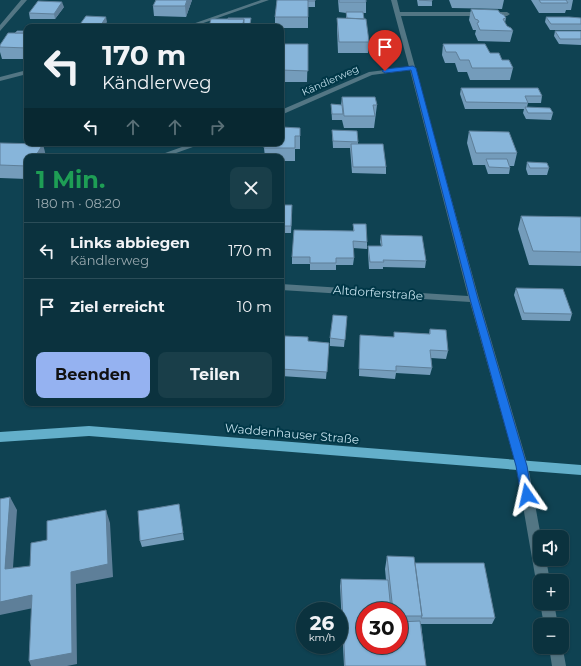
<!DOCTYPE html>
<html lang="de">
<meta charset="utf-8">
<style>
body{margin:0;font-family:Montserrat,sans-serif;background:#193e49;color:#f1f3f6;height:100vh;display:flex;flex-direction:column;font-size:15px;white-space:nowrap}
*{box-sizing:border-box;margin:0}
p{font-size:13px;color:#9aaab0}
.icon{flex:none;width:22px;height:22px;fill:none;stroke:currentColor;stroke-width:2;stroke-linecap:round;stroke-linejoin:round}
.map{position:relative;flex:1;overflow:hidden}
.panel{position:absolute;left:24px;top:154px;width:260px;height:252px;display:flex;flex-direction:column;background:#0b323e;border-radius:8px;box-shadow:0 1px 3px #0004,0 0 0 1px #2b4d58}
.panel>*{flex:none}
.hud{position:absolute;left:24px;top:24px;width:260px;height:122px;border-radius:8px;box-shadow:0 1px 3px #0004,0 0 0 1px #2b4d58;background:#0b323e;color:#f1f3f6;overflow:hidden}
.fabs{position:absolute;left:533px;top:530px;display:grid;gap:8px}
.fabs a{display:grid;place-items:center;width:36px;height:36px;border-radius:8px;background:#0b323e;box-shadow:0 1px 3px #0004,0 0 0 1px #2b4d58;font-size:20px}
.speed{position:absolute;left:296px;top:602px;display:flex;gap:8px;font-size:20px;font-weight:700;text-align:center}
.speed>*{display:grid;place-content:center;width:52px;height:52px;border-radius:50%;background:#0b323e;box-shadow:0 1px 3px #0004,0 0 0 1px #2b4d58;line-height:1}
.speed small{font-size:10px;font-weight:400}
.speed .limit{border:6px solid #d22;background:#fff;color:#111}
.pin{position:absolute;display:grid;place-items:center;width:34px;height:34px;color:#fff;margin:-41px -17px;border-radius:50% 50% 50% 0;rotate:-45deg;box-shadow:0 0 4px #0007}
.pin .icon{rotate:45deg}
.me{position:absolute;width:44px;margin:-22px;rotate:349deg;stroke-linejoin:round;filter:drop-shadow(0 0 3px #0008)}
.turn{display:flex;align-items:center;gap:14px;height:84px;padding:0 12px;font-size:18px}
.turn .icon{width:52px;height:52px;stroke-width:2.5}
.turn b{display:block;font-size:28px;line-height:34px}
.lanes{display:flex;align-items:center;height:38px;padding:0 12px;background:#0003;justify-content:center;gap:20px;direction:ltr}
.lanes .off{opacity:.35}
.round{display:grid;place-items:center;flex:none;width:42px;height:42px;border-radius:8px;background:#193e49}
.overview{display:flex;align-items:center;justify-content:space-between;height:68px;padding:0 12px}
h1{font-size:24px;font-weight:700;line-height:30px;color:#1e9e55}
.primary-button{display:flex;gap:8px;margin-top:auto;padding:8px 12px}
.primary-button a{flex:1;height:46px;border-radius:8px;background:#95b2f1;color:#111;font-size:16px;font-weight:700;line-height:46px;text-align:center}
.primary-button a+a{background:#193e49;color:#f1f3f6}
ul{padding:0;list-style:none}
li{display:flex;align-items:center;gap:12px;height:56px;padding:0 12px;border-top:1px solid #2b4d58}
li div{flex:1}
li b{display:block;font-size:15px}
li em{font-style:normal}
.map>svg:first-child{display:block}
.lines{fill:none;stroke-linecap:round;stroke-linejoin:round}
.minor{fill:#537684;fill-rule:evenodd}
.major{fill:#63afca;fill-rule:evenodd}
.wall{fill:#749cbb;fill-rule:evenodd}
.shaded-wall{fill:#5e7f99}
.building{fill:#87b5da;stroke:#5e7f99}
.route{fill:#1a73e8;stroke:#114b97}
.labels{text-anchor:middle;stroke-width:4;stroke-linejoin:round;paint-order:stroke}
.far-street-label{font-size:10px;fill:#c1dfeb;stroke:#003747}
.street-label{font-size:12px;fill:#c1dfeb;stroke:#003747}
</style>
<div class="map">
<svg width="581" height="666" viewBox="0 0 581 666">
<rect width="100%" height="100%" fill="#0f4252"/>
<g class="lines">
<path class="minor" d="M21 0H27L0 31V25Z
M261 0H269L192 27H184Z
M391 0H397L400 12H507L510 14 507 16H401L479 299 528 466 541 537H540V559H546L550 581H540V586L536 581 516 466 470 302 281 290V284L468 296 410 70 372 75 281 115V110L369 72 409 67Z
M27 70V74L0 81V77Z
M193 143H204L165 157H154Z
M540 603H554L558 625H544Z
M562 644 566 666H552L549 647H562Z"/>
<path class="major" d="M89 426 581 465V475L89 436 0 442V432Z"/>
</g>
<path class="wall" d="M156 0H192L186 17 154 16 153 6Z
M277 0H315V7H308V28H281V27H275V17Z
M338 0H366V13H363L369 42 368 53H338L337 29V18H346V13L339 12Z
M417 0H432V6H418Z
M449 0H504L502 9 452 8Z
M531 0H573L571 10H566L565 13H539Z
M64 7 55 19H30L29 13Z
M471 9 500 13 506 18 505 23 507 26 513 31 510 42 478 41 475 34 476 30H473L469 20Z
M546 17 581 18V30H550L545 22Z
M211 19 251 24V27H209Z
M27 31V59H2L0 52V45L15 33Z
M555 31H581V45L559 44 554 36Z
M281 44H308L307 82H283V92H281Z
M443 44 490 53 502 60 513 68 510 80H470L467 72H458L455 63H445L442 55Z
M461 88 542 96 541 103H528L527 107 553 113 551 120 526 119 523 113 524 109H465L460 94Z
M342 97 377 105 374 128H344L342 120H332L331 104 341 105Z
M300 128V149H295V161H281V157H265L264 148Z
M332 130 358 142V144L386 167V174L352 173 350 148H333Z
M469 131 517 153 514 166H510V168L509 174H488L485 165H473L467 143Z
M0 143 46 156 45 157H27V179L0 178Z
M527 162 549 168 547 175H528L526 169Z
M281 205 292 212 291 233H281Z
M521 216 581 217V266L529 265 518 229Z
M353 224 367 242V249L353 248 354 258 353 265H336V270H310V264H292V257L353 231Z
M381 235 426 261 425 268 383 267V269H369L368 253V246H381L380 242Z
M516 288 572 314 570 321 522 320 514 295Z
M347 316 344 347 330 346V338Z
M430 329 448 351 446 359 431 358 432 368 430 375 396 373 395 379 359 376 360 335 394 337V332L429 334Z
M308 341 329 343 326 379 281 376V361Z
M179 504 184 540 142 547 140 541Z
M387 556 415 563 495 618 492 624H421L426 666H344L340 586 341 579 386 580 385 569ZM365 611H399V645Z"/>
<path class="shaded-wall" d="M187 0H192L186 17 185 6Z
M62 2 64 7 55 19 54 14Z
M106 17 107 22 104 27 101 25Z
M43 144 46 156 45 157H35Z
M10 497 17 510 12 582 5 569Z
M106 510 110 523 113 577 76 584 77 664 67 666H31L29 661 71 572Z
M32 595 38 607 0 615V602Z"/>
<path class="building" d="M156 0H187L185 6H153Z
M277 0H308V17H275Z
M308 0H315V1H308Z
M339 0H366V2H339Z
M419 0H432V1Z
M539 0H566L568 3H541Z
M38 1 62 2 54 14 29 13Z
M471 9 498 10 500 13 504 15 506 18 503 19 507 26 511 28 513 31 480 30 477 23 479 22 478 20 475 19Z
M346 12H363L364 19 347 18Z
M86 16 106 17 101 25H125L124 27H78Z
M546 17H569L581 18V24H551Z
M228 18H251L250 24H244V19H228Z
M337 18 366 19 369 42H339Z
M211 19H244L242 27H209Z
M17 31H27V33H15Z
M555 31H581V39H560Z
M8 33H27V48L0 47V45Z
M281 44H308V71L281 70Z
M443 44H485L490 53H499L502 60H509L513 68H472L469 60H460L456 52H446Z
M281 78H283L282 86H281Z
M461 88H538L542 96H525L528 103 466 102Z
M342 97H375L377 105H373L375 116H344Z
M331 104 342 105 343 114H332Z
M525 107 550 108 553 113H528Z
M281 127 300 128V136H295V148H264L265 143H281Z
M332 130 357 131 358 142 333 141Z
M469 131 509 132 517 153H476Z
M0 143 43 144 35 157H27V166L0 165Z
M351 144H383L386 167H353Z
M486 159H507L510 168 489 167Z
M527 162 547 163 549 168H530Z
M281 205H292L291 226H281Z
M521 216 581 217V252L533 251Z
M353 224H366L367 242 353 241 354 258H336V263H310V257H292L294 230 354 231Z
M381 235 422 236 426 261 383 260 384 262H370L368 246H382Z
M516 288 563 289 572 314 524 313Z
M333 315 347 316 345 340 330 338Z
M430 329 446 330 448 351 430 350 432 368 396 366V371L359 369 360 335 394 337V332L430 334Z
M285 336 308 337V341L329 343 327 372 281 369V361Z
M10 497 5 569 30 566 31 543 47 540V521L106 510 108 564 71 572 72 653 29 661 32 595 0 602V499Z
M179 504 183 533 140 541 138 511Z
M387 556 414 557 422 616H399V611H393Z
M415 563H484L495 618H421L422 616Z
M341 579 388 580 391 611H365V645H399V622L420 621 426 666H345Z"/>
<path class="route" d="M413 66 416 68 478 299 527 466 532 495 531 498 527 499 523 498 521 495 516 466 470 299 411 70 385 73 382 71 385 69Z"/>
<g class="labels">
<g class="far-street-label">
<text transform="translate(330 80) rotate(-24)" y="4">Kändlerweg</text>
</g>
<g class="street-label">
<text transform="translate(378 293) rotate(4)" y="4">Altdorferstraße</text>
<text transform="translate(292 434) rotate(5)" y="4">Waddenhauser Straße</text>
</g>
</g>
</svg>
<div class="fabs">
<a><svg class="icon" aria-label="sound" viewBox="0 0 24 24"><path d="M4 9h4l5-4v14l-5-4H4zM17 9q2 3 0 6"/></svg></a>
<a>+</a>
<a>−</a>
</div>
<div class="speed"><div>26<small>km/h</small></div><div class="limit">30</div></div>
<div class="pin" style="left:385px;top:71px;background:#d93025"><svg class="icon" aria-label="arrive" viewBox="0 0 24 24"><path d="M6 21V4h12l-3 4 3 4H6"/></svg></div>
<svg class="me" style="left:527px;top:495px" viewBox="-20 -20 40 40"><path d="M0-17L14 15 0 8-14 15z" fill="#1a73e8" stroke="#fff" stroke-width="4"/></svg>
<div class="hud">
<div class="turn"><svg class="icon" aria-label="left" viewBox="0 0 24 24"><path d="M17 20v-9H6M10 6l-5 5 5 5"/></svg><div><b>170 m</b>Kändlerweg</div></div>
<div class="lanes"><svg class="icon" aria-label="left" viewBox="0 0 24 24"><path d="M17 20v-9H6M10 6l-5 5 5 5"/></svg><svg class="icon off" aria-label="ahead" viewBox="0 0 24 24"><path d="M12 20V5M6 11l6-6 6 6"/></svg><svg class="icon off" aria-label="ahead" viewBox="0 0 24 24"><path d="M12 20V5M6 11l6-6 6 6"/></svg><svg class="icon off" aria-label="right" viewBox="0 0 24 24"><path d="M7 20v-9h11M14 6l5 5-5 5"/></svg></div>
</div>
<section class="panel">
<div class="overview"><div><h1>1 Min.</h1><p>180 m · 08:20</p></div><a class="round"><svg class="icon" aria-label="close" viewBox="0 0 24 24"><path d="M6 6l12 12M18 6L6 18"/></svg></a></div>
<ul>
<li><svg class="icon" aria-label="left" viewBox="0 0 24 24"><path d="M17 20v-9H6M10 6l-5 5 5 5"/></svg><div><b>Links abbiegen</b><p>Kändlerweg</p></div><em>170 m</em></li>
<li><svg class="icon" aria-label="arrive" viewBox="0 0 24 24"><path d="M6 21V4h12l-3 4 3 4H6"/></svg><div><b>Ziel erreicht</b></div><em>10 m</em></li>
</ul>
<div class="primary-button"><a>Beenden</a><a>Teilen</a></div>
</section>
</div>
